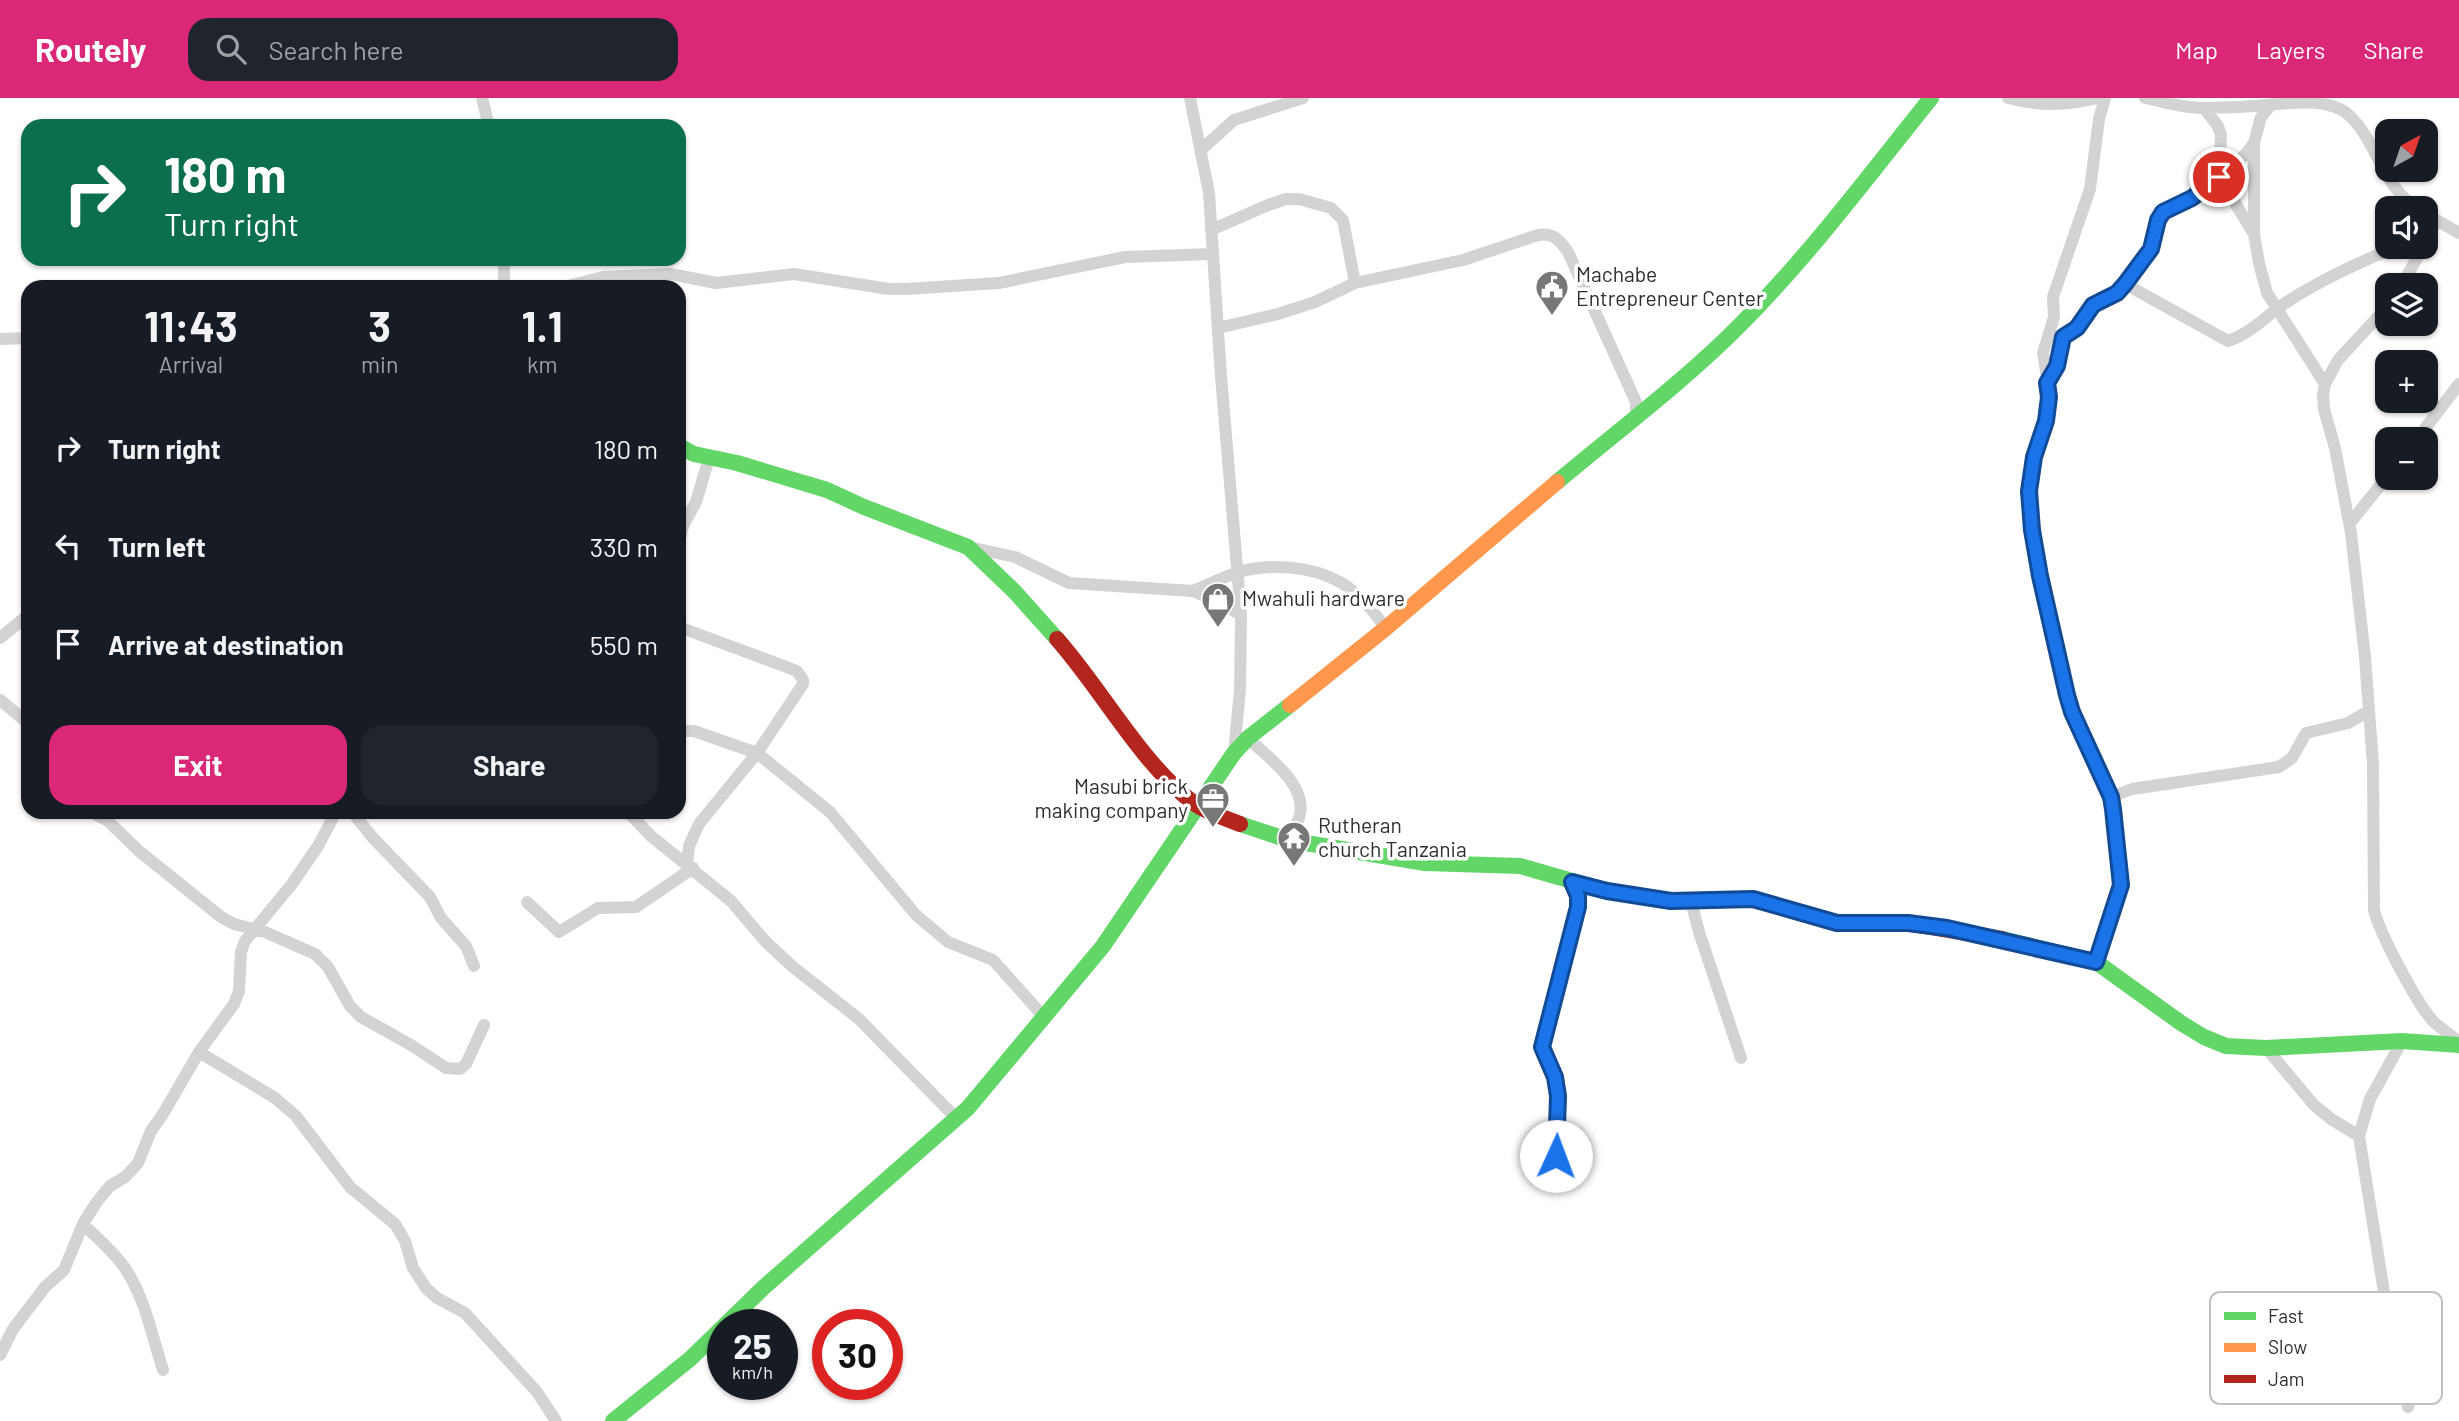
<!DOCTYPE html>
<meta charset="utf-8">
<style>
body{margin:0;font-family:Barlow,sans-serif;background:#20242c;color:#f1f3f6;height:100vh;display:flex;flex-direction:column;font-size:26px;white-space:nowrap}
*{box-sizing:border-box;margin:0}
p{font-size:23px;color:#9ea1a6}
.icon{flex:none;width:38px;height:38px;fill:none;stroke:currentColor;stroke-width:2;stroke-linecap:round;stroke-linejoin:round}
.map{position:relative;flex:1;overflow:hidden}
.side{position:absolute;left:21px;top:182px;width:665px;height:539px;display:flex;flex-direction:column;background:#171b24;border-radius:21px;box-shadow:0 2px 5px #0004}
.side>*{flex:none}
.hud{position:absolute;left:21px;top:21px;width:665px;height:147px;border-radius:21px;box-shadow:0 2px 5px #0004;background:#0b6e4f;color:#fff;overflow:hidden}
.needle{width:46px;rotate:40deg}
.controls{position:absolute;left:2375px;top:21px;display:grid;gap:14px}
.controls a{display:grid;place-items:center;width:63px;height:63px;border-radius:14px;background:#171b24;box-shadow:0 2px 5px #0004;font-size:35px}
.speed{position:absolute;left:707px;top:1211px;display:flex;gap:14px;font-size:35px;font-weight:700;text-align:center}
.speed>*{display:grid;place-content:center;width:91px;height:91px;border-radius:50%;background:#171b24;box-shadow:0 2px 5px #0004;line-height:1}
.speed small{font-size:18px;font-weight:400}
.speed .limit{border:10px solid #d22;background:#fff;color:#111}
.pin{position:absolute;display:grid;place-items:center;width:60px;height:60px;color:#fff;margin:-30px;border:4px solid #fff;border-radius:50%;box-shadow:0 2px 7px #0007}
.me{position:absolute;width:77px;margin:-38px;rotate:2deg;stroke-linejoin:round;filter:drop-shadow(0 0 5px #0008)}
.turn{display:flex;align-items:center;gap:24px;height:147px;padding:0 28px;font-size:32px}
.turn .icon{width:91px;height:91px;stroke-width:2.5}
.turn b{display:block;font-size:49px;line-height:60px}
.eta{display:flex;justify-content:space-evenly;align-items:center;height:119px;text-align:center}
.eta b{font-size:42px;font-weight:700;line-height:49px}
.cta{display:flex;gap:14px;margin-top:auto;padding:14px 28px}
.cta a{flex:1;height:80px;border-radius:21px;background:#db2777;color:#fff;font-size:28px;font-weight:700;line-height:80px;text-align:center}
.cta a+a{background:#20242c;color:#f1f3f6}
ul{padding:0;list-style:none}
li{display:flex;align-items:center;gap:21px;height:98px;padding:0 28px}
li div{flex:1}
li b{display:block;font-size:26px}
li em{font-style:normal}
header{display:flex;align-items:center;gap:42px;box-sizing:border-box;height:98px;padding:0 35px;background:#db2777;color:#fff}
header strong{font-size:33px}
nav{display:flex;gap:38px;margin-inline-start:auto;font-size:24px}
.search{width:490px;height:63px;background:#20242c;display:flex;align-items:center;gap:18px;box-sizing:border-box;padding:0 24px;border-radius:21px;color:#9ea1a6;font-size:26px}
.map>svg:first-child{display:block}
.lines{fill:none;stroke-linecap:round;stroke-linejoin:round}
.street{stroke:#d3d3d3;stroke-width:12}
.fast{stroke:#63d668;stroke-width:16}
.slow{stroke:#ff974d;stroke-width:16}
.jam{stroke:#b3261e;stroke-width:16}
.route-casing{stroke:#114b97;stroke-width:18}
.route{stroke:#1a73e8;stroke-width:12}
.labels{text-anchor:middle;stroke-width:7;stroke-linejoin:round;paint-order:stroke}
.poi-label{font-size:21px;fill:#2e2e2e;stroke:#fff;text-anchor:start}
.key{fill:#fff;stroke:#c0c0c0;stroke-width:2}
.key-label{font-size:19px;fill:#2e2e2e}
</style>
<header>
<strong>Routely</strong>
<div class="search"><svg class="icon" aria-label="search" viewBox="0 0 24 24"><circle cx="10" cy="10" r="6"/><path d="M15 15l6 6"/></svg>Search here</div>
<nav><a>Map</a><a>Layers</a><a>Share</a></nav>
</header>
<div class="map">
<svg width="2459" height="1323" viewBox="0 0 2459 1323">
<rect width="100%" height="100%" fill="#fff"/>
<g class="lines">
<path class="street" d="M482 0 489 28
M1190 0 1209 95 1221 278 1241 517 1240 592 1234 655
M2008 0C2039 8 2066 8 2097 0
M2145 0C2164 4 2183 10 2203 10 2224 10 2246 9 2267 7 2293 5 2320 0 2344 13 2375 36 2381 87 2416 110
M2204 10 2218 28 2221 37 2219 79 2254 136 2259 165 2267 195 2325 286
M1202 51 1234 22 1303 0
M2426 116 2459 135
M1211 132 1268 107 1286 101H1299L1331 110 1343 122 1355 185
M2254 135V45
M2426 143 2435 123
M504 161V189
M2125 186 2228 243C2253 235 2268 215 2290 202 2324 180 2360 164 2396 149
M2402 187 2423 149
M564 189 603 179 671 176 716 185 794 176 889 191H906L999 185 1125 159 1213 156
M2387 209 2338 262 2325 286 2323 297 2324 311 2335 350 2351 435 2365 559 2373 666 2374 812C2380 836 2417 906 2433 923 2441 931 2451 937 2459 944
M1218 230 1278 216 1315 204 1355 185 1463 162 1538 137C1554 134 1560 143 1568 154L1636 304V319
M0 241 28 240
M2047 285 2057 269 2063 239 2077 230 2093 207 2117 195 2125 186 2151 151 2158 122 2163 114 2192 100 2245 57 2254 45 2261 19 2271 7
M2417 341 2459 286
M2350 425 2387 379
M679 443 683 428 696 404 709 360
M969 449 1015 459 1069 485 1193 493 1221 505 1241 517
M1193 493C1208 487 1223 479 1239 474 1271 465 1311 468 1340 484 1359 495 1373 513 1386 530
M679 529 797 573 803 582V586L757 655 699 726 689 748 687 766
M0 540 28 517
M0 602 28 625
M679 633H694L757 655 830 714 916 817 948 844 993 862 1045 920
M1248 640C1268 660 1306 685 1300 716 1298 725 1292 734 1288 742
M2111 699 2132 691 2279 669 2292 660 2306 635 2348 625 2367 614
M91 714 108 723 139 753 221 819 234 826 265 834 315 856 328 869 350 908 361 919 411 947 446 970 460 971 466 966 484 927
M352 714 373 740 430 799 441 820 466 848 474 868
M628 714 651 738 731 803 766 844 793 869 859 921 957 1021
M1691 803 1699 834 1741 960
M527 804 559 834 598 810 636 809 693 770
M2096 864 2121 787 2113 711 2111 699 2072 614 2067 597 2040 478 2032 432 2029 393 2034 359 2044 330 2048 308 2049 291 2043 255 2054 219 2053 199 2090 91 2099 21 2105 0
M2402 943 2370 1001 2359 1038 2391 1238 2412 1275 2408 1309
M2266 950 2314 1007 2331 1021 2359 1038
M199 954 275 1000 296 1018 350 1089 395 1126 405 1143 413 1170 426 1190 437 1200 465 1215 537 1294 556 1323
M1556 1058 1558 998 1555 979 1542 949 1578 809V798L1572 784
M83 1126C97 1140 114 1154 125 1170 145 1200 152 1238 163 1272
M0 1257 13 1231 45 1189 64 1172 83 1126 96 1105 110 1088 125 1079 138 1065 151 1033 163 1016 199 954 234 906 239 893 241 854 245 843 292 786 318 748 336 714"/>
<path class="fast" d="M679 348 694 356 737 365 827 392 864 409 968 449 1015 494 1057 541
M1557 384C1619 332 1686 282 1743 224 1811 155 1870 76 1931 0
M1240 726 1288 742 1425 765 1520 768 1607 793 1671 803 1753 801 1787 811
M2002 841 2096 864 2181 925 2204 939 2226 948 2266 950 2402 943 2459 947
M725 1227 763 1190 968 1010 1103 848 1234 655 1248 640 1290 607
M613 1323 690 1261 723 1229"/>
<path class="slow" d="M1290 607 1386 530 1557 384"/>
<path class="jam" d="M1057 541C1103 593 1141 666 1195 706 1208 715 1225 720 1240 726
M1787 811 1837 825H1908L2002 841"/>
</g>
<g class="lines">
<defs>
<path id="route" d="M1556 1058 1558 998 1555 979 1542 949 1578 809V798L1572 784 1607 793 1671 803 1753 801 1837 825H1908L1947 830 2096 864 2121 787 2113 711 2111 699 2072 614 2067 597 2040 478 2032 432 2029 393 2034 359 2046 323 2049 299 2047 285 2057 268 2063 239 2077 230 2093 207 2117 195 2125 186 2151 151 2158 122 2163 114 2192 100 2219 79"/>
</defs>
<use href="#route" class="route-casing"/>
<use href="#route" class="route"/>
</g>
<defs>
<symbol id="civic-pin" viewBox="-11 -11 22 30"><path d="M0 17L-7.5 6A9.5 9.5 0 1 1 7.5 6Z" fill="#777" stroke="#fff"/><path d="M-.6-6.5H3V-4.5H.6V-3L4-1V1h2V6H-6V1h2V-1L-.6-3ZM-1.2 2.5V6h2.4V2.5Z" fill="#fff"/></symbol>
<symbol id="shop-pin" viewBox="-11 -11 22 30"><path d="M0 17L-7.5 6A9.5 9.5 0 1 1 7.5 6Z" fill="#777" stroke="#fff"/><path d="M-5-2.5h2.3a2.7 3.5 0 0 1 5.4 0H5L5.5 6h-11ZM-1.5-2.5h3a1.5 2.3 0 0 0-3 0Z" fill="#fff"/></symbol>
<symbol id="office-pin" viewBox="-11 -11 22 30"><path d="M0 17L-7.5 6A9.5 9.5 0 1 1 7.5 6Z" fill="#777" stroke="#fff"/><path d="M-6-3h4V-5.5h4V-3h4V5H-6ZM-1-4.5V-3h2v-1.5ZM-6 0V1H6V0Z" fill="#fff"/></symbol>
<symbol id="temple-pin" viewBox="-11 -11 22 30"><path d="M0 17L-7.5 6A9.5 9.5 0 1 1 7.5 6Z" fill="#777" stroke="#fff"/><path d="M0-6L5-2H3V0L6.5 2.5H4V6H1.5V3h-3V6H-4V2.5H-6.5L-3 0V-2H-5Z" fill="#fff"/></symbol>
</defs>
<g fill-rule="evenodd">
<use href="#civic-pin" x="1533" y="170" width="38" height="52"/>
<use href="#shop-pin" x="1199" y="482" width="38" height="52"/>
<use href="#office-pin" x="1194" y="682" width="38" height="52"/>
<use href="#temple-pin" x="1275" y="721" width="38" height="52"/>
</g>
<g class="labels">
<g class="poi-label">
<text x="1576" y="184">Machabe<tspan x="1576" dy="24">Entrepreneur Center</tspan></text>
<text x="1242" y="508">Mwahuli hardware</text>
<text x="1188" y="696" text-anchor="end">Masubi brick<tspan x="1188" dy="24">making company</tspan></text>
<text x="1318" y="735">Rutheran<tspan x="1318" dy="24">church Tanzania</tspan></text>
</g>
</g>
<rect x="2210" y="1194" width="232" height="112" rx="10" class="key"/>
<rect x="2224" y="1214" width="32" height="8" fill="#63d668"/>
<rect x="2224" y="1245" width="32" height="9" fill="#ff974d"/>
<rect x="2224" y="1277" width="32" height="8" fill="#b3261e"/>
<g class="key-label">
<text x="2268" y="1225">Fast</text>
<text x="2268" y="1256">Slow</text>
<text x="2268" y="1288">Jam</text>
</g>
</svg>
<div class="controls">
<a><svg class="needle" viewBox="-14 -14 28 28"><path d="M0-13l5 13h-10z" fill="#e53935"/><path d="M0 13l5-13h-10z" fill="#9ea1a6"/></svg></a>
<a><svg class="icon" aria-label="sound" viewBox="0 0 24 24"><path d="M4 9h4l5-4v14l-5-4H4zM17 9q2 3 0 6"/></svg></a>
<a><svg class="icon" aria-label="layers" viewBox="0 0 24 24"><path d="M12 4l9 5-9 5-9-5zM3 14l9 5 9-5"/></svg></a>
<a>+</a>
<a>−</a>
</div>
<div class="speed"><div>25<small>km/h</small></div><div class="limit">30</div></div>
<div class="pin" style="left:2219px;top:79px;background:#d93025"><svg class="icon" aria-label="arrive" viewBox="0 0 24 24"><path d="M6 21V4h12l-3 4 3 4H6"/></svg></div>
<svg class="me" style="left:1556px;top:1058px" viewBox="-20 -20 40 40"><circle r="19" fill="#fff"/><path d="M0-13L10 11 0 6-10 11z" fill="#1a73e8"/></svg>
<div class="hud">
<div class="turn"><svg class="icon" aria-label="right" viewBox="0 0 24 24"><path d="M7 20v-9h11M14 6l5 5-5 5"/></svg><div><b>180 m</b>Turn right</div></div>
</div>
<section class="side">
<div class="eta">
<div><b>11:43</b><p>Arrival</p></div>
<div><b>3</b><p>min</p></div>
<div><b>1.1</b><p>km</p></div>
</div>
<ul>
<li><svg class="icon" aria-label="right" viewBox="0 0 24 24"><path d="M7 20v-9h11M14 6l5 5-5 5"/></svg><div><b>Turn right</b></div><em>180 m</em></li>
<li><svg class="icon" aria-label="left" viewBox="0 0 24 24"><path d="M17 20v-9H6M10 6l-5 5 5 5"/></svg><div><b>Turn left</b></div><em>330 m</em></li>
<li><svg class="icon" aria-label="arrive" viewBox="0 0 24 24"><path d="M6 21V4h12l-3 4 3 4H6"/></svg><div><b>Arrive at destination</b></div><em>550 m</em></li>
</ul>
<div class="cta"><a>Exit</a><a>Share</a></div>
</section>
</div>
